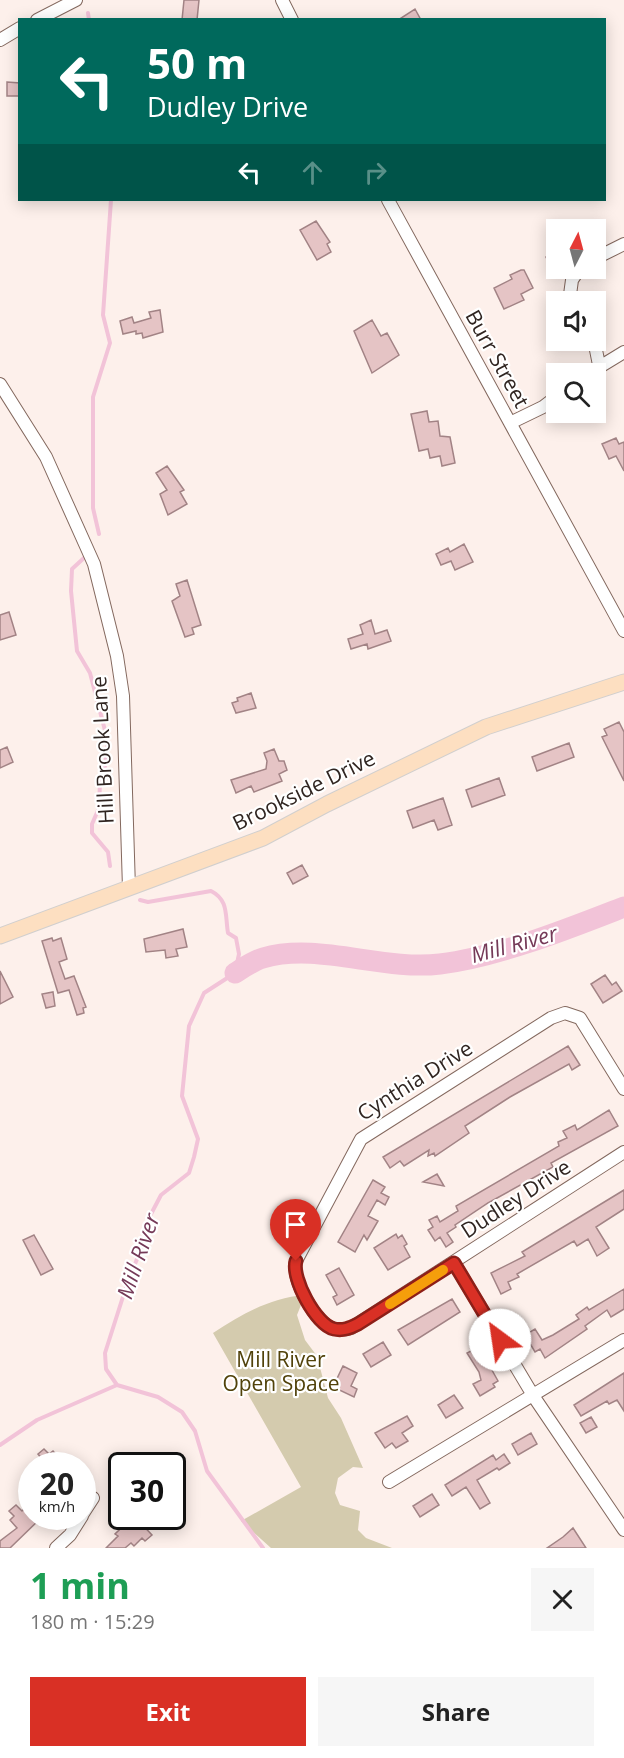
<!DOCTYPE html>
<meta charset="utf-8">
<style>
body{margin:0;font-family:"Open Sans",sans-serif;background:#f6f6f6;color:#222;height:100vh;display:flex;flex-direction:column;font-size:22px;white-space:nowrap}
*{box-sizing:border-box;margin:0}
p{font-size:20px;color:#767676}
.icon{flex:none;width:33px;height:33px;fill:none;stroke:currentColor;stroke-width:2;stroke-linecap:round;stroke-linejoin:round}
.map{position:relative;height:1548px;overflow:hidden}
.sheet{display:flex;flex-direction:column;background:#fff;flex:1}
.sheet>*{flex:none}
.guide{position:absolute;left:18px;top:18px;width:588px;height:183px;border-radius:0px;box-shadow:0 3px 15px #0003;background:#00695c;color:#fff;overflow:hidden}
.needle{width:39px;rotate:6deg}
.buttons{position:absolute;left:546px;top:219px;display:grid;gap:12px}
.buttons a{display:grid;place-items:center;width:60px;height:60px;border-radius:0px;background:#fff;box-shadow:0 3px 15px #0003;font-size:30px}
.speed{position:absolute;left:18px;top:1452px;display:flex;gap:12px;font-size:30px;font-weight:700;text-align:center}
.speed>*{display:grid;place-content:center;width:78px;height:78px;border-radius:50%;background:#fff;box-shadow:0 3px 15px #0003;line-height:1}
.speed small{font-size:15px;font-weight:400}
.speed .limit{border:3px solid #111;border-radius:9px;background:#fff;color:#111}
.pin{position:absolute;display:grid;place-items:center;width:51px;height:51px;color:#fff;margin:-62px -26px;border-radius:50% 50% 50% 0;rotate:-45deg;box-shadow:0 0 6px #0007}
.pin .icon{rotate:45deg}
.me{position:absolute;width:66px;margin:-33px;rotate:329deg;stroke-linejoin:round;filter:drop-shadow(0 0 4px #0008)}
.turn{display:flex;align-items:center;gap:21px;height:126px;padding:0 30px;font-size:27px}
.turn .icon{width:78px;height:78px;stroke-width:2.5}
.turn b{display:block;font-size:42px;line-height:51px}
.lanes{display:flex;align-items:center;height:57px;padding:0 30px;background:#0003;justify-content:center;gap:30px;direction:ltr}
.lanes .off{opacity:.35}
.round{display:grid;place-items:center;flex:none;width:63px;height:63px;border-radius:0px;background:#f6f6f6}
.summary{display:flex;align-items:center;justify-content:space-between;height:102px;padding:0 30px}
h1{font-size:36px;font-weight:700;line-height:45px;color:#1e9e55}
.button{display:flex;gap:12px;margin-top:auto;padding:12px 30px}
.button a{flex:1;height:69px;border-radius:0px;background:#d93025;color:#fff;font-size:24px;font-weight:700;line-height:69px;text-align:center}
.button a+a{background:#f6f6f6;color:#222}
.map>svg:first-child{display:block}
.green{fill:#d4cbae}
.lines{fill:none;stroke-linecap:round;stroke-linejoin:round}
.stream{stroke:#f2c3d8;stroke-width:4}
.river{stroke:#f2c3d8;stroke-width:21}
.building{fill:#e5c4c5;stroke:#a28385;stroke-width:1.5}
.minor-casing{stroke:#83685e;stroke-width:14}
.major-casing{stroke:#d1cfce;stroke-width:17}
.minor{stroke:#fff;stroke-width:12}
.major{stroke:#fddfc1;stroke-width:15}
.route-casing{stroke:#8d1f18;stroke-width:15}
.route{stroke:#d93025;stroke-width:10}
.slow{stroke:#f59e0b;stroke-width:10}
.labels{text-anchor:middle;stroke-width:4.5;stroke-linejoin:round;paint-order:stroke}
.street-label{font-size:21px;fill:#302521;stroke:#fff}
.park-label{font-size:21px;fill:#51420a;stroke:#fff}
.water-label{font-size:22px;font-style:italic;fill:#753a58;stroke:#fff}
</style>
<div class="map">
<svg width="624" height="1548" viewBox="0 0 624 1548">
<rect width="100%" height="100%" fill="#fdf0eb"/>
<path class="green" d="M305 1295 297 1315 305 1340 317 1356 328 1398 341 1418 363 1468 353 1467 338 1478 335 1493 340 1505 360 1511 358 1530 366 1538 392 1548H271L241 1521 301 1487 213 1333C243 1314 269 1298 305 1295Z"/>
<g class="lines">
<path class="stream" d="M88 13 89 20
M99 534 93 508V397L110 343 103 315 111 200
M85 557 72 569 71 591 77 651 90 673 108 742 104 773
M100 782 99 808 92 824V833L108 852 110 866
M140 900 148 902 211 891C229 900 225 916 228 933L236 938 239 954 235 973 204 993 189 1026 182 1096 198 1139 194 1157 189 1173 161 1195 150 1216 144 1242 128 1281 105 1353 106 1369 117 1385 158 1397 182 1412 195 1431 207 1471 263 1548
M0 1445 37 1420 117 1385"/>
<path class="river" d="M235 973C243 968 253 961 263 958 318 942 382 971 440 964 498 957 570 928 624 907"/>
</g>
<path class="building" d="M184 0H199L197 20H182Z
M415 9 421 20H398Z
M7 82 20 83V96H7Z
M316 221 330 242 327 244 331 252 317 260 300 230Z
M556 251V278L546 257Z
M521 270H524L533 288 521 294 524 300 504 309 494 288 512 279 510 275Z
M160 310 163 332 143 338 142 333 136 334V331L123 334 120 321 132 317 134 323 151 318 149 312Z
M372 320 381 336 387 333 399 355 372 373 354 331Z
M427 411 429 422 438 421 440 436 450 437 455 463 442 466 440 456 430 458 428 449 419 451 411 414Z
M616 438 619 444 624 442V471L616 456 609 459 602 444Z
M167 466 184 490 180 492 187 504 168 515 160 494 167 490 156 473Z
M464 544 473 562 455 570 451 561 441 565 436 554 448 548 450 552Z
M187 580 201 625 192 628 194 634 185 637 172 601 180 596 176 584Z
M9 612 16 635 0 640V615Z
M371 620 375 634 387 630 391 641 368 649 367 644 351 649 348 639 363 634 360 625Z
M251 693 256 708 236 713 232 703 238 701 237 698Z
M619 722 624 732V781L602 737 607 735 604 729Z
M569 743 574 757 537 771 532 757Z
M7 747 13 762 0 768V750Z
M274 749 279 761H284L287 770 279 774 282 781 254 792 251 786 236 793 231 780 266 769 267 761 264 753Z
M499 778 505 795 472 807 466 790Z
M443 798 452 825 438 830 434 820 413 828 407 811Z
M302 865 308 876 293 884 287 873Z
M183 929 187 947 176 949 178 956 166 958 165 950 146 952 144 939Z
M52 938 53 941 61 938 67 959 59 962 65 979 74 976 86 1007 83 1008 84 1013 77 1015 69 990 58 993 42 941Z
M0 971 13 997 0 1004Z
M605 975 612 985 616 982 622 991 603 1003 591 984Z
M53 992 55 1006 46 1008 42 994Z
M568 1046 580 1065 572 1070 569 1064 510 1097 465 1126 469 1133 435 1156 434 1153 428 1156 429 1150 404 1166 400 1161 390 1168 383 1157Z
M609 1110 618 1126 551 1163 553 1167 488 1203 455 1225 456 1227 447 1233 453 1242 446 1247 440 1237 435 1241 428 1230 433 1227 429 1220 437 1216 440 1222 458 1211 456 1206 559 1146 558 1142 567 1138 563 1131 575 1125 577 1130Z
M437 1174 444 1186 423 1182Z
M373 1180 385 1187 381 1193 389 1197 385 1205 377 1200 368 1216 378 1221 367 1240 364 1235 355 1252 338 1242Z
M624 1190V1209L596 1227 609 1248 597 1256 588 1239 577 1246 574 1241 517 1274 519 1277 508 1282 511 1289 501 1294 491 1273 525 1256 522 1252Z
M396 1234 398 1238 402 1235 407 1244 404 1246 410 1257 388 1270 374 1248Z
M34 1235 53 1269 41 1275 23 1240Z
M339 1268 354 1295 337 1305 333 1297 337 1295 326 1275Z
M624 1289V1309L611 1317 607 1310 585 1326 587 1329 545 1358 540 1349 535 1352 525 1335 535 1329 542 1340 553 1335 579 1319 576 1315 587 1307 589 1310Z
M452 1299 460 1312 408 1345 398 1330Z
M383 1342 391 1355 371 1367 363 1354Z
M479 1347 498 1381 493 1384 495 1387 480 1396 473 1384 481 1380 479 1372 467 1353Z
M343 1366 357 1373 351 1386 357 1389 354 1397 333 1387Z
M624 1373V1411L617 1400 609 1404 607 1401 581 1416 574 1405Z
M454 1395 463 1408 446 1418 438 1405Z
M407 1416 413 1426 402 1433 408 1441 396 1448 392 1443 385 1448 375 1433Z
M591 1417 597 1427 586 1433 580 1423Z
M531 1433 537 1444 518 1455 512 1444Z
M44 1449 49 1454 53 1451 66 1466H36L43 1460 38 1454Z
M504 1454 510 1463 499 1470 497 1468 477 1480 490 1503 480 1509 466 1487 452 1496 445 1485 493 1455 496 1460Z
M432 1494 439 1505 420 1517 413 1506Z
M16 1505 22 1511 27 1506 32 1510V1516H43L10 1548H0V1541L17 1528 10 1520 14 1516 9 1511Z
M134 1516 152 1535 145 1541 142 1538 134 1546 131 1543 125 1548H106L118 1536 115 1534Z
M573 1528 586 1548H547L563 1537Z"/>
<g class="lines">
<defs>
<path id="minor" d="M282 0 292 20
M37 20 76 0
M0 40 20 28
M388 200 624 631
M596 258 624 244
M569 302 572 280 580 268
M594 340 599 365
M588 374 624 352
M0 384 46 457 94 564 117 656 123 696 129 888
M510 423 543 407 556 397
M624 1089 580 1018 565 1013 551 1018 361 1139 296 1261C291 1278 313 1317 328 1326 336 1331 344 1330 351 1328L624 1152
M454 1263 534 1397 624 1530
M389 1482 624 1340
M82 1515 93 1498
M56 1548 70 1535 82 1516"/>
<path id="major" d="M0 936 263 838 327 804 486 727 624 682"/>
</defs>
<use href="#minor" class="minor-casing"/>
<use href="#major" class="major-casing"/>
<use href="#minor" class="minor"/>
<use href="#major" class="major"/>
</g>
<g class="lines">
<defs>
<path id="route" d="M296 1261C291 1278 316 1325 334 1329 343 1331 350 1328 358 1324L454 1263 500 1340"/>
</defs>
<use href="#route" class="route-casing"/>
<use href="#route" class="route"/>
<path class="slow" d="M390 1304 443 1270"/>
</g>
<g class="labels">
<g class="street-label">
<text transform="translate(497 359) rotate(61)" y="7">Burr Street</text>
<text transform="translate(103 750) rotate(-93)" y="7">Hill Brook Lane</text>
<text transform="translate(304 791) rotate(-26)" y="7">Brookside Drive</text>
<text transform="translate(415 1081) rotate(-32)" y="7">Cynthia Drive</text>
<text transform="translate(516 1199) rotate(-33)" y="7">Dudley Drive</text>
</g>
<g class="park-label">
<text x="281" y="1367">Mill River<tspan x="281" dy="24">Open Space</tspan></text>
</g>
<g class="water-label">
<text transform="translate(514 944) rotate(-15)" y="8">Mill River</text>
<text transform="translate(138 1256) rotate(-71)" y="8">Mill River</text>
</g>
</g>
</svg>
<div class="buttons">
<a><svg class="needle" viewBox="-14 -14 28 28"><path d="M0-13l5 13h-10z" fill="#e53935"/><path d="M0 13l5-13h-10z" fill="#767676"/></svg></a>
<a><svg class="icon" aria-label="sound" viewBox="0 0 24 24"><path d="M4 9h4l5-4v14l-5-4H4zM17 9q2 3 0 6"/></svg></a>
<a><svg class="icon" aria-label="search" viewBox="0 0 24 24"><circle cx="10" cy="10" r="6"/><path d="M15 15l6 6"/></svg></a>
</div>
<div class="speed"><div>20<small>km/h</small></div><div class="limit">30</div></div>
<div class="pin" style="left:296px;top:1261px;background:#d93025"><svg class="icon" aria-label="arrive" viewBox="0 0 24 24"><path d="M6 21V4h12l-3 4 3 4H6"/></svg></div>
<svg class="me" style="left:500px;top:1340px" viewBox="-20 -20 40 40"><circle r="19" fill="#fff"/><path d="M0-13L10 11 0 6-10 11z" fill="#d93025"/></svg>
<div class="guide">
<div class="turn"><svg class="icon" aria-label="left" viewBox="0 0 24 24"><path d="M17 20v-9H6M10 6l-5 5 5 5"/></svg><div><b>50 m</b>Dudley Drive</div></div>
<div class="lanes"><svg class="icon" aria-label="left" viewBox="0 0 24 24"><path d="M17 20v-9H6M10 6l-5 5 5 5"/></svg><svg class="icon off" aria-label="ahead" viewBox="0 0 24 24"><path d="M12 20V5M6 11l6-6 6 6"/></svg><svg class="icon off" aria-label="right" viewBox="0 0 24 24"><path d="M7 20v-9h11M14 6l5 5-5 5"/></svg></div>
</div>
</div>
<section class="sheet">
<div class="summary"><div><h1>1 min</h1><p>180 m · 15:29</p></div><a class="round"><svg class="icon" aria-label="close" viewBox="0 0 24 24"><path d="M6 6l12 12M18 6L6 18"/></svg></a></div>
<div class="button"><a>Exit</a><a>Share</a></div>
</section>
